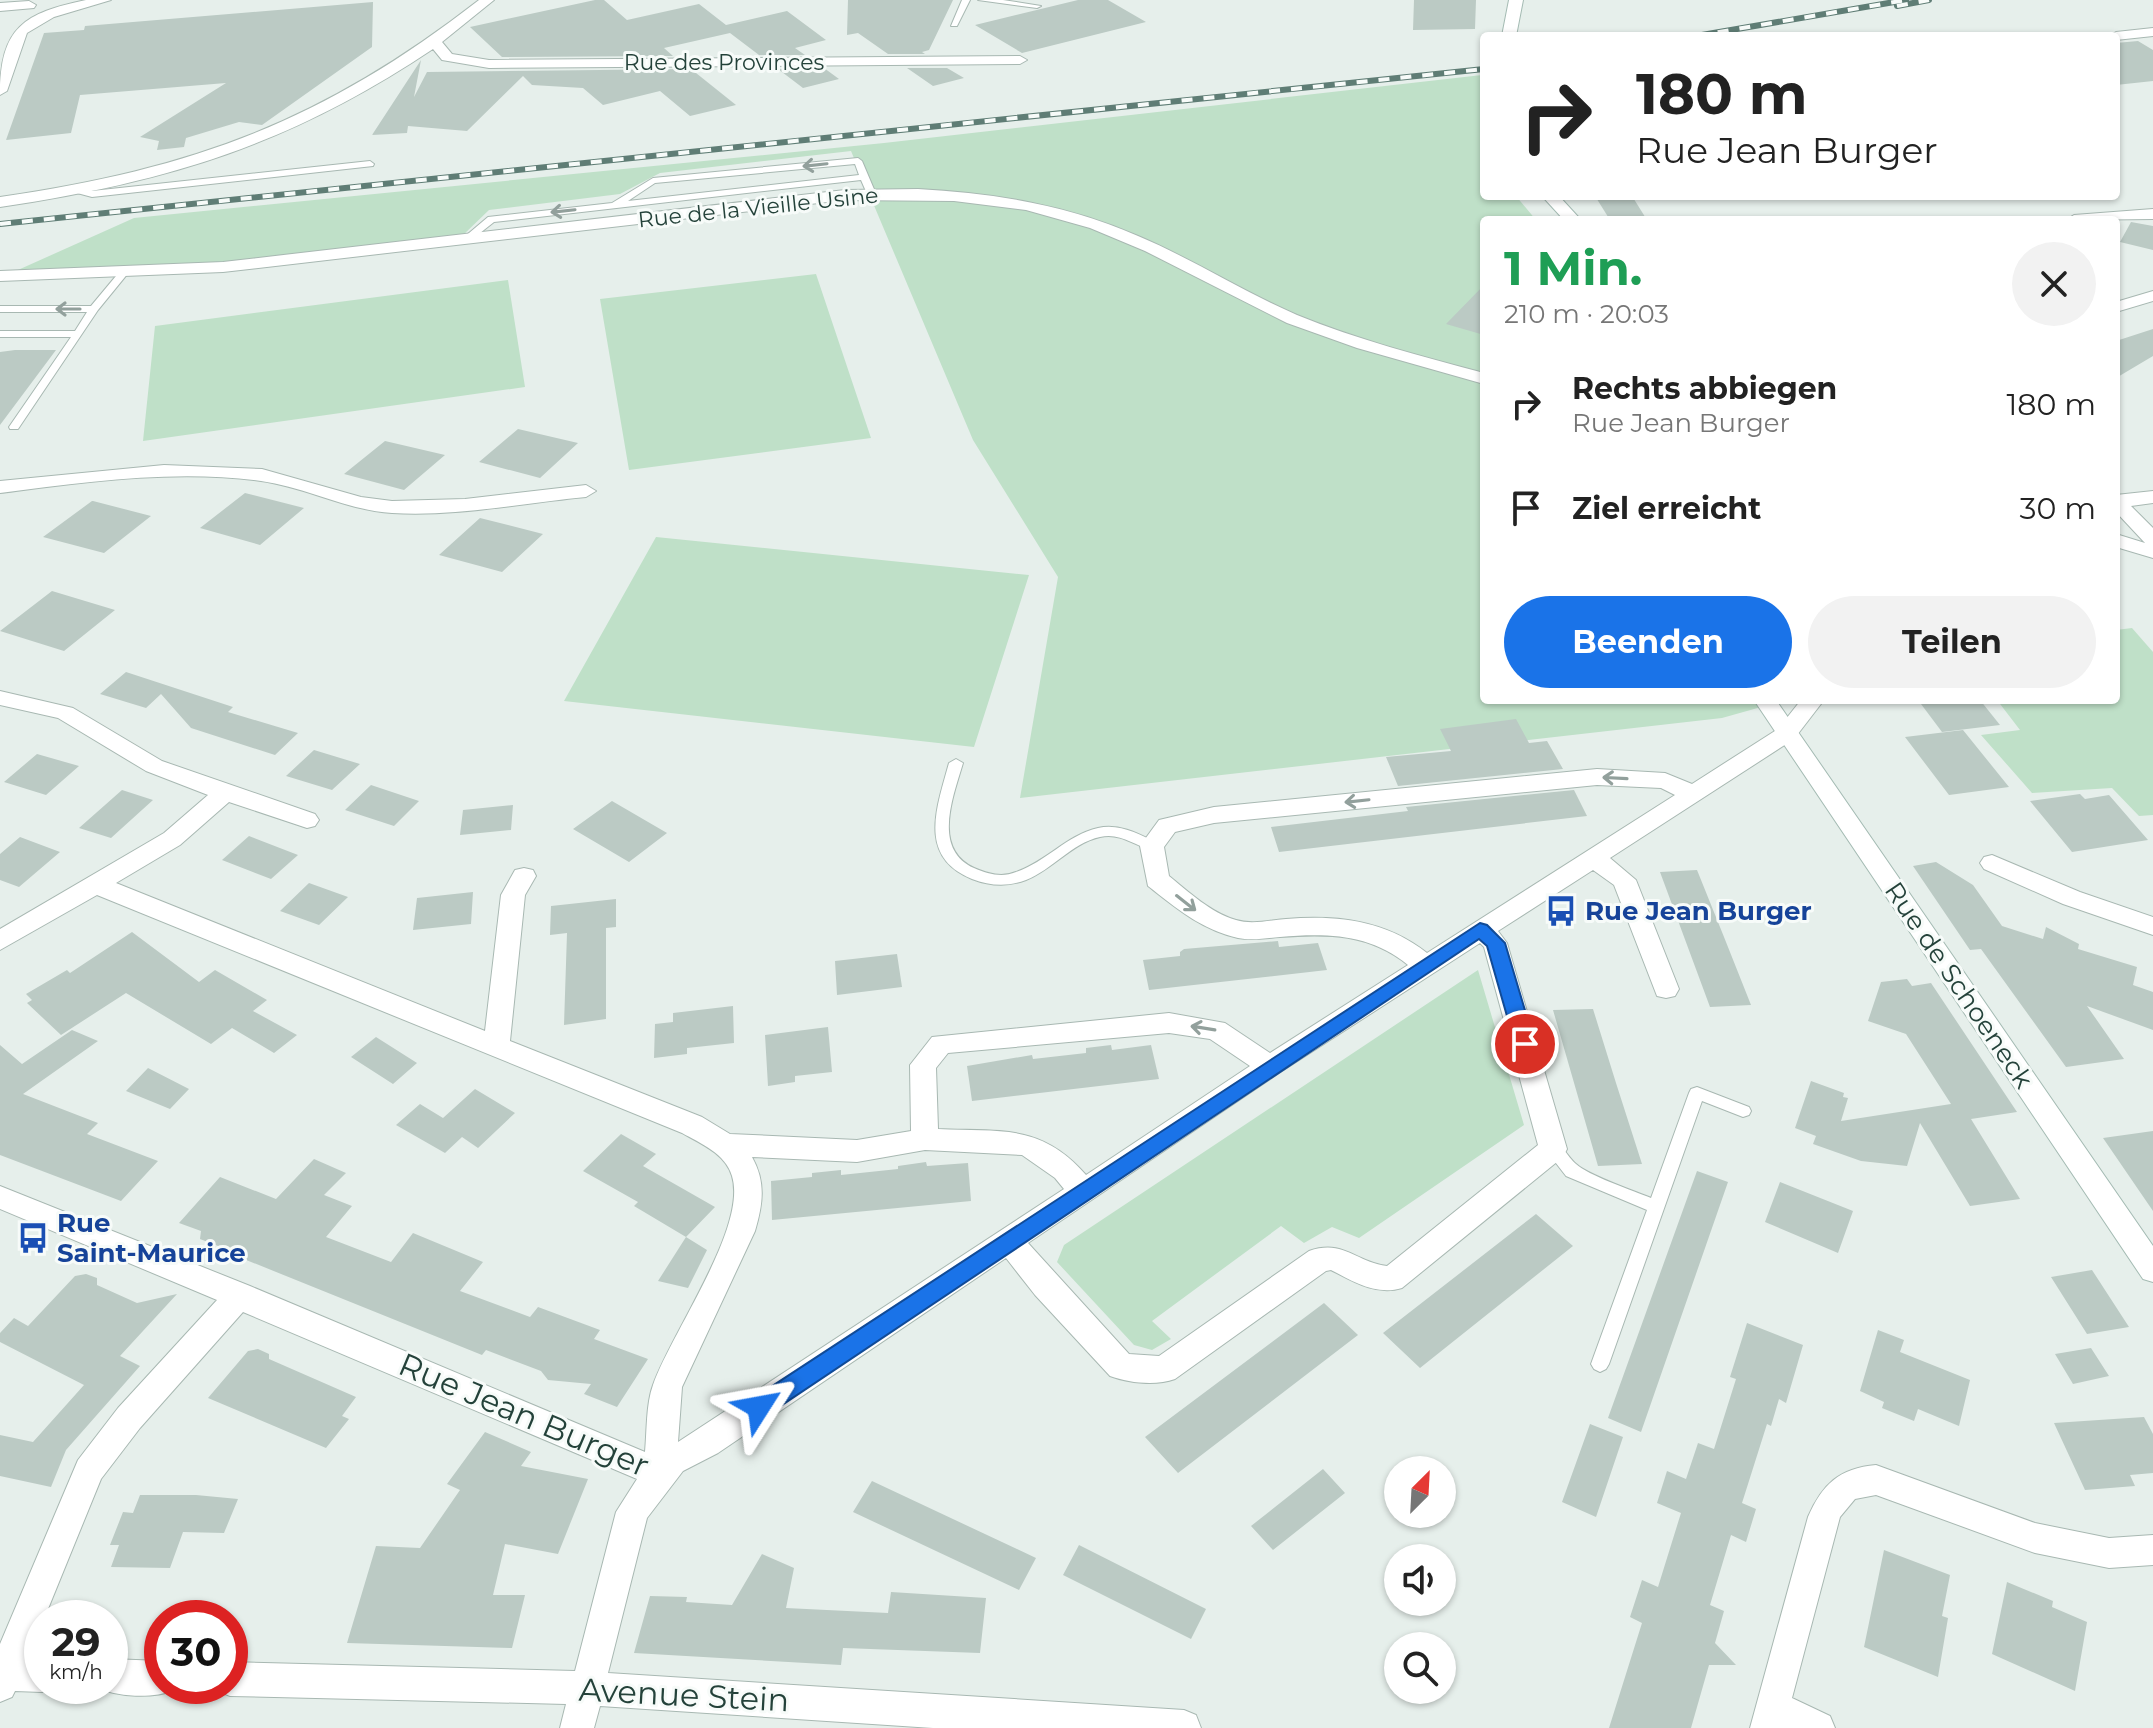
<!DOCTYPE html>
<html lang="de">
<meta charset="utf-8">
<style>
body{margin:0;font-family:Montserrat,sans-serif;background:#f2f2f2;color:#222;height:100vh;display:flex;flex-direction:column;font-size:30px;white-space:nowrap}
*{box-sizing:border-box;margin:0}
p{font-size:26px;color:#767676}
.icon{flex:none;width:44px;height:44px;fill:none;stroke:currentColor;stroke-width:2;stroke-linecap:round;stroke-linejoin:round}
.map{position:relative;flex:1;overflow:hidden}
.side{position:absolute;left:1480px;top:216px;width:640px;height:488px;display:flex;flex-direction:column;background:#fff;border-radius:8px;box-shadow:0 2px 6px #0004}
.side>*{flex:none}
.guide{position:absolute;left:1480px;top:32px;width:640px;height:168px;border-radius:8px;box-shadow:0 2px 6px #0004;background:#fff;color:#222;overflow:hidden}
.needle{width:52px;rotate:24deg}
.controls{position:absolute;left:1384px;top:1456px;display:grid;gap:16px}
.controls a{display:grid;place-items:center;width:72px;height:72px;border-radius:50%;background:#fff;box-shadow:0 2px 6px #0004;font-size:40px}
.speed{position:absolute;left:24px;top:1600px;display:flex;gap:16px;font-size:40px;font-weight:700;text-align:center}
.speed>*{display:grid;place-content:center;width:104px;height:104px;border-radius:50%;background:#fff;box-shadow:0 2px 6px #0004;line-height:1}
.speed small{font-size:20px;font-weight:400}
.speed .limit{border:12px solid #d22;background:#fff;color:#111}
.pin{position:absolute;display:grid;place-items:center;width:68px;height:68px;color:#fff;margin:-34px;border:4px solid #fff;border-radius:50%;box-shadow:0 2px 8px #0007}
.me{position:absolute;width:88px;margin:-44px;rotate:56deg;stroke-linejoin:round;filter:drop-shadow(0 0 6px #0008)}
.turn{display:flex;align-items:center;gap:28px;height:168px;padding:0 24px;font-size:36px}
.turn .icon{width:104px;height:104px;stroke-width:2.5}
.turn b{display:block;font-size:56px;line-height:68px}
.round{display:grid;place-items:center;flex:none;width:84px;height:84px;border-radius:42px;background:#f2f2f2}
.summary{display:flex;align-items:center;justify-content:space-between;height:136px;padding:0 24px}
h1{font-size:48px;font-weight:700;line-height:60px;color:#1e9e55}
.button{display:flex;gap:16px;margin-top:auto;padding:16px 24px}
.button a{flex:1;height:92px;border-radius:48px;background:#1a73e8;color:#fff;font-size:32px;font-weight:700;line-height:92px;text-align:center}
.button a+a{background:#f2f2f2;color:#222}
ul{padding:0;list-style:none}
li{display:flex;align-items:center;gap:24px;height:104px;padding:0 24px}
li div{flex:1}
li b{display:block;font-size:30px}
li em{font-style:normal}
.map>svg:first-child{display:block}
.green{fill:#bfe0c8}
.building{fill:#bbcac4}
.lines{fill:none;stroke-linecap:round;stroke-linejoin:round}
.service-casing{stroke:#a8b8b2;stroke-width:2}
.minor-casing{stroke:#a8b8b2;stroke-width:2}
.secondary-casing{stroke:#a4bbb3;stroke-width:2}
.service{fill:#fff;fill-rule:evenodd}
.minor{fill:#fff;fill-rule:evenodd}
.secondary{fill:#fff;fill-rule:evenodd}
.rail-casing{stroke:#5f7d75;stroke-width:6}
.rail{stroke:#f7fbf9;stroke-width:4;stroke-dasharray:11;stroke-linecap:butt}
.oneway{stroke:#92a09c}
.route{fill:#1a73e8;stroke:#114b97;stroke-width:2}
.labels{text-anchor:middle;stroke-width:6;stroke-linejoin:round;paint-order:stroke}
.far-street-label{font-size:22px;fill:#24423a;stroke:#f7fbf9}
.transit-label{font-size:26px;font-weight:bold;fill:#164399;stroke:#f7fbf9;text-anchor:start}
.street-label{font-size:26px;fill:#24423a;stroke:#f7fbf9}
.near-street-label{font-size:32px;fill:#24423a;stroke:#f7fbf9}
</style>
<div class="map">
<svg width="2153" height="1728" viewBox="0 0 2153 1728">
<rect width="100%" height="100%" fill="#e6efeb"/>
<path class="green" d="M1482 75 1484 196H1516L1536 220H1484V700H1780L1779 702 1722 718 1020 798 1058 577 973 440 851 151 660 173 620 194 489 210 460 238 229 265 9 274 134 218 884 143Z
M816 274 871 438 629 470 600 299Z
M508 280 525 387 143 441 155 326Z
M656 537 1029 575 974 747 564 701Z
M2132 628 2153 652V815L2139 816 2112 788 2032 793 1981 735 2020 730 1997 700H2116V630Z
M1478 970 1524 1125 1359 1238 1332 1227 1304 1243 1281 1226 1152 1321 1171 1339 1152 1350 1134 1345 1057 1262 1064 1245Z"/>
<path class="building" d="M595 0H604L627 20 699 4 726 25 787 11 826 40 795 48 805 55H759L730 33 664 48 673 56 502 57 470 27Z
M848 0H953L929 50 922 52 925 54H888L858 33 847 35Z
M1078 0H1108L1146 22 1022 53 975 25Z
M1414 0H1476L1475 29 1413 30Z
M373 2 372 47 262 125 239 122 186 138 184 147 157 150 159 141 140 137 226 83 80 95 71 133 6 140 44 33 84 30 85 26Z
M2138 41 2153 50V81L2116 85V43Z
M421 60 414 97 427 72 691 69 736 105 690 116 660 91 603 105 583 88 532 85 523 76 467 131 408 126 407 133 372 135Z
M824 68 839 79 803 88 778 69Z
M907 68H947L964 78 933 86Z
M1595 196H1632L1647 220H1610Z
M2131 222 2153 226V250L2120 242Z
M1484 285V335L1446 324Z
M2153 329V356L2116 378V341Z
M15 350H56L0 425V352Z
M518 429 578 443 540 478 479 462Z
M385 441 445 455 404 490 344 474Z
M245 493 304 508 260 545 200 528Z
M92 501H93L151 516 104 553 43 537Z
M480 518 543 534 502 572 439 555Z
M52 591 115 610 64 651 0 631Z
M126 672 233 707 228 712 298 733 275 755 191 728 161 694 146 708 100 694Z
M1918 700H1980L2000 725 1942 732Z
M1516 719 1529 743 1547 741 1563 769 1398 786 1386 757 1451 751 1440 729Z
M1963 730 2009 787 1949 795 1905 737Z
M314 750 360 764 332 790 286 776Z
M37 754 79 766 46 795 4 782Z
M371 785 419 801 394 826 345 810Z
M122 790 153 800 111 838 79 828Z
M1574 790 1587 816 1279 852 1271 827 1408 811 1406 807Z
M2080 794 2085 799 2109 795 2148 840 2072 852 2030 801Z
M612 801 667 833 629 862 573 829Z
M513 805 511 830 460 835 463 810Z
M249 836 298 855 271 879 222 860Z
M20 837 60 852 19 887 0 880V854Z
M1936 862 1973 885 2002 926 2043 939 2046 927 2079 944 2078 949 2137 967 2133 985 2153 992V1030L2087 1006 2124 1059 2066 1067 1981 949 1970 950 1913 866Z
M1697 870 1724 937 1751 1005 1710 1007 1660 872Z
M309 883 348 897 319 925 280 911Z
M473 892 471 924 413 930 417 898Z
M616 899V927L606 928V1019L564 1025 567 933 550 935 551 906Z
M132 932 199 982 215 970 267 1000 253 1011 297 1035 274 1053 232 1028 211 1044 126 993 61 1035 27 1003 32 1000 26 994 67 970 70 973Z
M1278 941 1279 947 1318 943 1327 970 1149 990 1143 960 1180 956V952L1184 949Z
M897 954 902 987 837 995 835 961Z
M1907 979 1912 986 1931 983 2017 1112 1971 1119 2020 1199 1970 1206 1920 1123 1907 1166 1861 1161 1813 1144 1816 1136 1795 1128 1811 1081 1844 1093 1843 1097 1848 1098 1841 1121 1951 1104 1906 1034 1868 1021 1881 982Z
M733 1006 734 1043 687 1048V1054L654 1058 655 1024 673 1022V1013Z
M1593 1009 1616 1083 1642 1164 1598 1166 1553 1010Z
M828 1027 832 1072 795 1076V1082L768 1086 765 1035Z
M72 1030 98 1041 23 1094 98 1123 87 1134 158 1161 121 1201 0 1155V1045L22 1064Z
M376 1037 417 1063 393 1084 351 1057Z
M1111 1045 1112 1050 1151 1045 1159 1079 972 1101 967 1066 1032 1055 1033 1059 1086 1053V1048Z
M148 1068 189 1089 170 1109 126 1091Z
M475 1089 515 1113 478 1148 462 1137 445 1153 396 1125 420 1104 443 1118Z
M2153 1131V1211L2103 1138Z
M621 1134 656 1154 643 1166 715 1207 686 1237 634 1206 638 1202 583 1171Z
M314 1159 346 1173 324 1195 352 1206 326 1237 391 1262 413 1233 483 1262 460 1291 530 1317 538 1307 600 1330 594 1339 648 1359 617 1407 584 1394 591 1384 548 1380 541 1371 486 1350 482 1355 229 1253 231 1251 200 1239 201 1231 179 1223 220 1177 276 1199Z
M926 1162 927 1166 968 1163 971 1201 772 1220 771 1181 812 1177V1173L841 1170V1175L898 1169V1166Z
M1697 1171 1728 1182 1641 1432 1608 1418Z
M1780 1182 1853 1211 1838 1253 1765 1222Z
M1536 1214 1573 1246 1420 1368 1383 1333Z
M686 1237 707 1250 688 1288 658 1281Z
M2092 1270 2129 1327 2087 1334 2051 1277Z
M86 1274 97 1278V1285L137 1303 177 1294 120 1356 140 1366 66 1450 51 1487 0 1476V1435L33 1442 84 1385 0 1342V1333L14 1318 28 1326 75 1276Z
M1324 1303 1358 1335 1178 1473 1145 1437Z
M1747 1323 1803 1345 1786 1403 1779 1399 1771 1426 1767 1424 1742 1503 1756 1509 1746 1542 1731 1535 1710 1605 1724 1611 1715 1643 1736 1665H1709L1691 1728H1609L1642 1623 1630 1617 1642 1580 1658 1587 1681 1513 1657 1503 1667 1471 1686 1479 1698 1443 1714 1449 1736 1379 1730 1377Z
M1878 1330 1904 1340 1900 1352 1970 1380 1959 1426 1918 1409 1914 1421 1882 1408 1884 1402 1860 1391Z
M2091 1348 2109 1376 2073 1384 2055 1354Z
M258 1349 269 1354V1359L356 1397 342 1416 349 1419 326 1448 208 1398 248 1351Z
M2144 1417 2153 1434V1473L2130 1475 2135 1486 2085 1490 2054 1423Z
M1590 1424 1623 1437 1596 1517 1562 1502Z
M485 1432 531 1452 521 1466 588 1479 558 1554 505 1544 493 1595H525L512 1648 347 1643 376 1546 420 1548 460 1490 447 1484Z
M1323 1469 1345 1493 1273 1550 1251 1526Z
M872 1481 1036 1558 1019 1590 853 1512Z
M140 1495H196L238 1499 224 1533 183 1532 170 1568 111 1567 119 1545H110L123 1512 133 1513Z
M1079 1545 1206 1609 1191 1639 1063 1575Z
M1884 1550 1950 1575 1942 1616 1948 1618 1938 1677 1864 1647Z
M762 1554 794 1568 786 1608 888 1613 891 1592 986 1598 980 1653 843 1648 841 1665 634 1653 650 1596 687 1597 686 1602 732 1605Z
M2007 1582 2053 1601 2052 1607 2087 1622 2075 1691 1992 1654Z"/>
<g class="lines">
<defs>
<path id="service" d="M962 0H970L957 26H951Z
M978 0H1003L1041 6 1037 8Z
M858 158 862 161 876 194 874 196H868L861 180 494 222 470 241 462 239 488 217 612 203 653 178ZM855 164 859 175 628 201 655 183Z
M370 161 374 164 373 166 92 197 66 190 71 187 92 191Z
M124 269 129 272 98 310 18 429H10L9 427 71 337H0V331H75L87 312H0V306H91L121 270Z
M956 759 963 763C953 797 932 849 974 868 988 874 1002 878 1016 872 1046 862 1067 835 1098 828 1119 823 1139 834 1157 843L1159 846 1152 851C1135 845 1119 832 1100 837 1072 843 1052 870 1026 880 1008 887 990 886 972 879 917 857 937 807 949 763Z
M1697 1087 1749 1107 1751 1111 1749 1115 1743 1117 1702 1101 1609 1364 1606 1369 1600 1372 1594 1369 1591 1364 1647 1210 1566 1176 1545 1149 1547 1144C1562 1140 1566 1156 1576 1164 1587 1175 1634 1191 1651 1198L1689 1093 1691 1089Z"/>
<path id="minor" d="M86 0H111L54 17 27 33 7 91 0 95C0 27 24 13 86 0Z
M479 0H494L442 42 452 54 489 60 1020 56 1027 60 1020 64 489 68 442 60 433 49C291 144 169 182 0 207V197C193 169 324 121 479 0Z
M29 1 36 5 34 8 0 11V3Z
M2153 28V36L2116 40V36H2109L2116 32Z
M918 189C994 193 1068 205 1138 236 1193 259 1243 292 1297 315 1358 340 1421 356 1484 373V384L1357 348 1287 323 1145 251 1090 228 1026 210 954 201 845 200 223 272 0 281V271L223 262 845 190Z
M2153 209V219L2066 220 2074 215Z
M2153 291V301L2116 312V302Z
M164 465 262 469 361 497 392 501 465 499 586 485 596 491 586 497C522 503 456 517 392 513 346 510 306 487 261 481 175 469 86 482 0 493V481Z
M2153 491V503L2131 506 2153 528V558L2116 547V534L2145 543 2116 512V495Z
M0 691 73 708 162 761 315 814 319 820 315 826 307 828 229 802 180 845 116 883 485 1031 501 895 515 870 524 868 533 870 536 876 525 895 510 1041 702 1117 730 1134 857 1140 911 1131 910 1065 932 1037 1169 1013 1225 1023 1270 1053 1408 965C1370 934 1328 933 1280 937 1266 938 1252 941 1238 938 1202 930 1176 908 1148 886L1140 846 1159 820 1214 807 1597 769 1665 773 1692 784 1778 729 1801 700H1824L1794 739 1610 858 1636 880 1679 989 1675 996 1666 998 1657 996 1614 885 1593 870 1498 931 1507 943 1567 1149 1563 1157 1402 1288C1377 1296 1354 1282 1331 1270L1326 1271 1175 1379C1156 1386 1129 1383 1110 1376L1035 1295 1006 1258 718 1453 683 1471 647 1518 608 1673 1184 1710 1196 1715 1201 1728H933L600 1706 594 1728H560L566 1704 230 1696 218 1691 216 1686H230V1662L575 1671 616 1512 637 1479 243 1312 140 1428 101 1479 28 1658H42V1686L54 1687 42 1692 15 1691 12 1697 0 1702V1644L78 1460 118 1408 217 1300 0 1209V1186L250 1286 645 1452C647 1431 646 1404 653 1385 671 1333 748 1227 732 1176 726 1154 700 1143 682 1133L97 895 0 950V929L164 833 208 795 146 771 58 718 0 705ZM1597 785 1661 788 1675 795 1427 953C1385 920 1338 915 1286 919 1270 920 1252 925 1236 920 1211 913 1189 892 1169 876L1164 847 1175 832 1214 823ZM1480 943 1484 947 1538 1145 1387 1266C1355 1262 1344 1239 1309 1251L1159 1356 1129 1354 1028 1243 1279 1073ZM1169 1033 1210 1039 1250 1066 1086 1175C1041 1123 1000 1132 938 1129L936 1068 948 1053ZM925 1150 1022 1155 1055 1178 1064 1189 678 1442 682 1387 755 1231C763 1204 766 1182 752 1157L857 1162Z
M1992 855 2080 892 2153 917V935L2063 904 1984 869 1980 863 1984 857Z
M1876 1465 2035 1523 2109 1538 2153 1535V1565L2109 1568 2035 1553 1876 1495 1855 1499 1840 1517 1792 1698 1830 1716 1835 1728H1750L1808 1517C1822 1485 1839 1468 1876 1465Z
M110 1659 162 1661V1686H176L174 1690C153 1699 119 1697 98 1688L110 1686Z"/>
<path id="secondary" d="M1509 0H1523L1516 36H1502Z
M1542 196H1559L1581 220H1564Z
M1754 700H1776L2153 1246V1282L2143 1279Z"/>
</defs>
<use href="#service" class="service-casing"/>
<use href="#minor" class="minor-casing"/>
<use href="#secondary" class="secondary-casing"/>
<use href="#service" class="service"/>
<use href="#minor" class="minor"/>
<use href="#secondary" class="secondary"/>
<defs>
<path id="rail" d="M1897 6 1929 0
M1696 36 1906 0
M0 224 1484 69"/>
</defs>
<use href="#rail" class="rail-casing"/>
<use href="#rail" class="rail"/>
</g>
<defs><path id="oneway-shaft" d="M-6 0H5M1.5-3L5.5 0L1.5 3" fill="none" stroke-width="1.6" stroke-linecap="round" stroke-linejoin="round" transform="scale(2)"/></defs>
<g class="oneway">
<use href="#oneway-shaft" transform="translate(815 165) rotate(174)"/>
<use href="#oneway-shaft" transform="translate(563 211) rotate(174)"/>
<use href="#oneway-shaft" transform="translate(68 309) rotate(180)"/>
<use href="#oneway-shaft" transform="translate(1615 778) rotate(-177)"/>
<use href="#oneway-shaft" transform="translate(1357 801) rotate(174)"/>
<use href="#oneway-shaft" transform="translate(1186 903) rotate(38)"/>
<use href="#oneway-shaft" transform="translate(1203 1028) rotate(-171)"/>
</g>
<path class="route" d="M1480 923 1487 925 1505 943 1535 1044 1532 1050H1518L1515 1044 1487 946 1479 939 767 1415 759 1418 751 1415 747 1407 751 1400Z"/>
<defs>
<symbol id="bus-bare" viewBox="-9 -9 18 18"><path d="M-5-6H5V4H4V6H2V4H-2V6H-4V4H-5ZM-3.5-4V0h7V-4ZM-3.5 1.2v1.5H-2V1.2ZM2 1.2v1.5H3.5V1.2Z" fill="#1a4fb4" stroke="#f7fbf9" stroke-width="2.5" paint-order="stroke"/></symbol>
</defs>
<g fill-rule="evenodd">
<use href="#bus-bare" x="1539" y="889" width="44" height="44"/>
<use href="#bus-bare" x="11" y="1216" width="44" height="44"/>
</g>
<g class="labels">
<g class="far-street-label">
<text x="724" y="70">Rue des Provinces</text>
<text transform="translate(758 207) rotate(-6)" y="8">Rue de la Vieille Usine</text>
</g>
<g class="transit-label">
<text x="1585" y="920">Rue Jean Burger</text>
<text x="57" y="1232">Rue<tspan x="57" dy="30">Saint-Maurice</tspan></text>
</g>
<g class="street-label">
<text transform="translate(1959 985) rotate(56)" y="9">Rue de Schoeneck</text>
</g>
<g class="near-street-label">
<text transform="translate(524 1415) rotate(23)" y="11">Rue Jean Burger</text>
<text transform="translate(684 1695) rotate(3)" y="11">Avenue Stein</text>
</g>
</g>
</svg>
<div class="controls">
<a><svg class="needle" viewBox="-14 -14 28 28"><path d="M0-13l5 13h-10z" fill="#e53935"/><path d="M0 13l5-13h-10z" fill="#767676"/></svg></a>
<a><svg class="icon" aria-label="sound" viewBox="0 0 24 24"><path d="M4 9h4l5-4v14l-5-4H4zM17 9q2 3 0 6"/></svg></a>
<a><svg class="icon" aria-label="search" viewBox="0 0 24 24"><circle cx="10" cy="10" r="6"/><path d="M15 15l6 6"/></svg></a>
</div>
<div class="speed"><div>29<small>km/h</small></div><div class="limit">30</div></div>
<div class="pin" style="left:1525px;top:1044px;background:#d93025"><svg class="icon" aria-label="arrive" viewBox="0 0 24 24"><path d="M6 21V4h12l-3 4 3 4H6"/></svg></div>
<svg class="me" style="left:759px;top:1407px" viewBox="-20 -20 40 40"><path d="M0-17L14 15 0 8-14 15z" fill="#1a73e8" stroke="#fff" stroke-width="4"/></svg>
<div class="guide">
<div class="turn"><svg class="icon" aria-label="right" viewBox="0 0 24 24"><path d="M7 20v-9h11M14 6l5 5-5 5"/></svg><div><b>180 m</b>Rue Jean Burger</div></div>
</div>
<section class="side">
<div class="summary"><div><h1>1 Min.</h1><p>210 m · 20:03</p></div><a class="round"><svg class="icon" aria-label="close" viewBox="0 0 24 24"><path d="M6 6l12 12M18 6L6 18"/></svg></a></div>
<ul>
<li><svg class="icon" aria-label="right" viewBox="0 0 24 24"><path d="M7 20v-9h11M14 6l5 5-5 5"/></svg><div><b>Rechts abbiegen</b><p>Rue Jean Burger</p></div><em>180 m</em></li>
<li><svg class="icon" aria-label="arrive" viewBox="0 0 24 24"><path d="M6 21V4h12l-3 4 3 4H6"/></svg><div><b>Ziel erreicht</b></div><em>30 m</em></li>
</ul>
<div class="button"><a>Beenden</a><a>Teilen</a></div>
</section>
</div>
